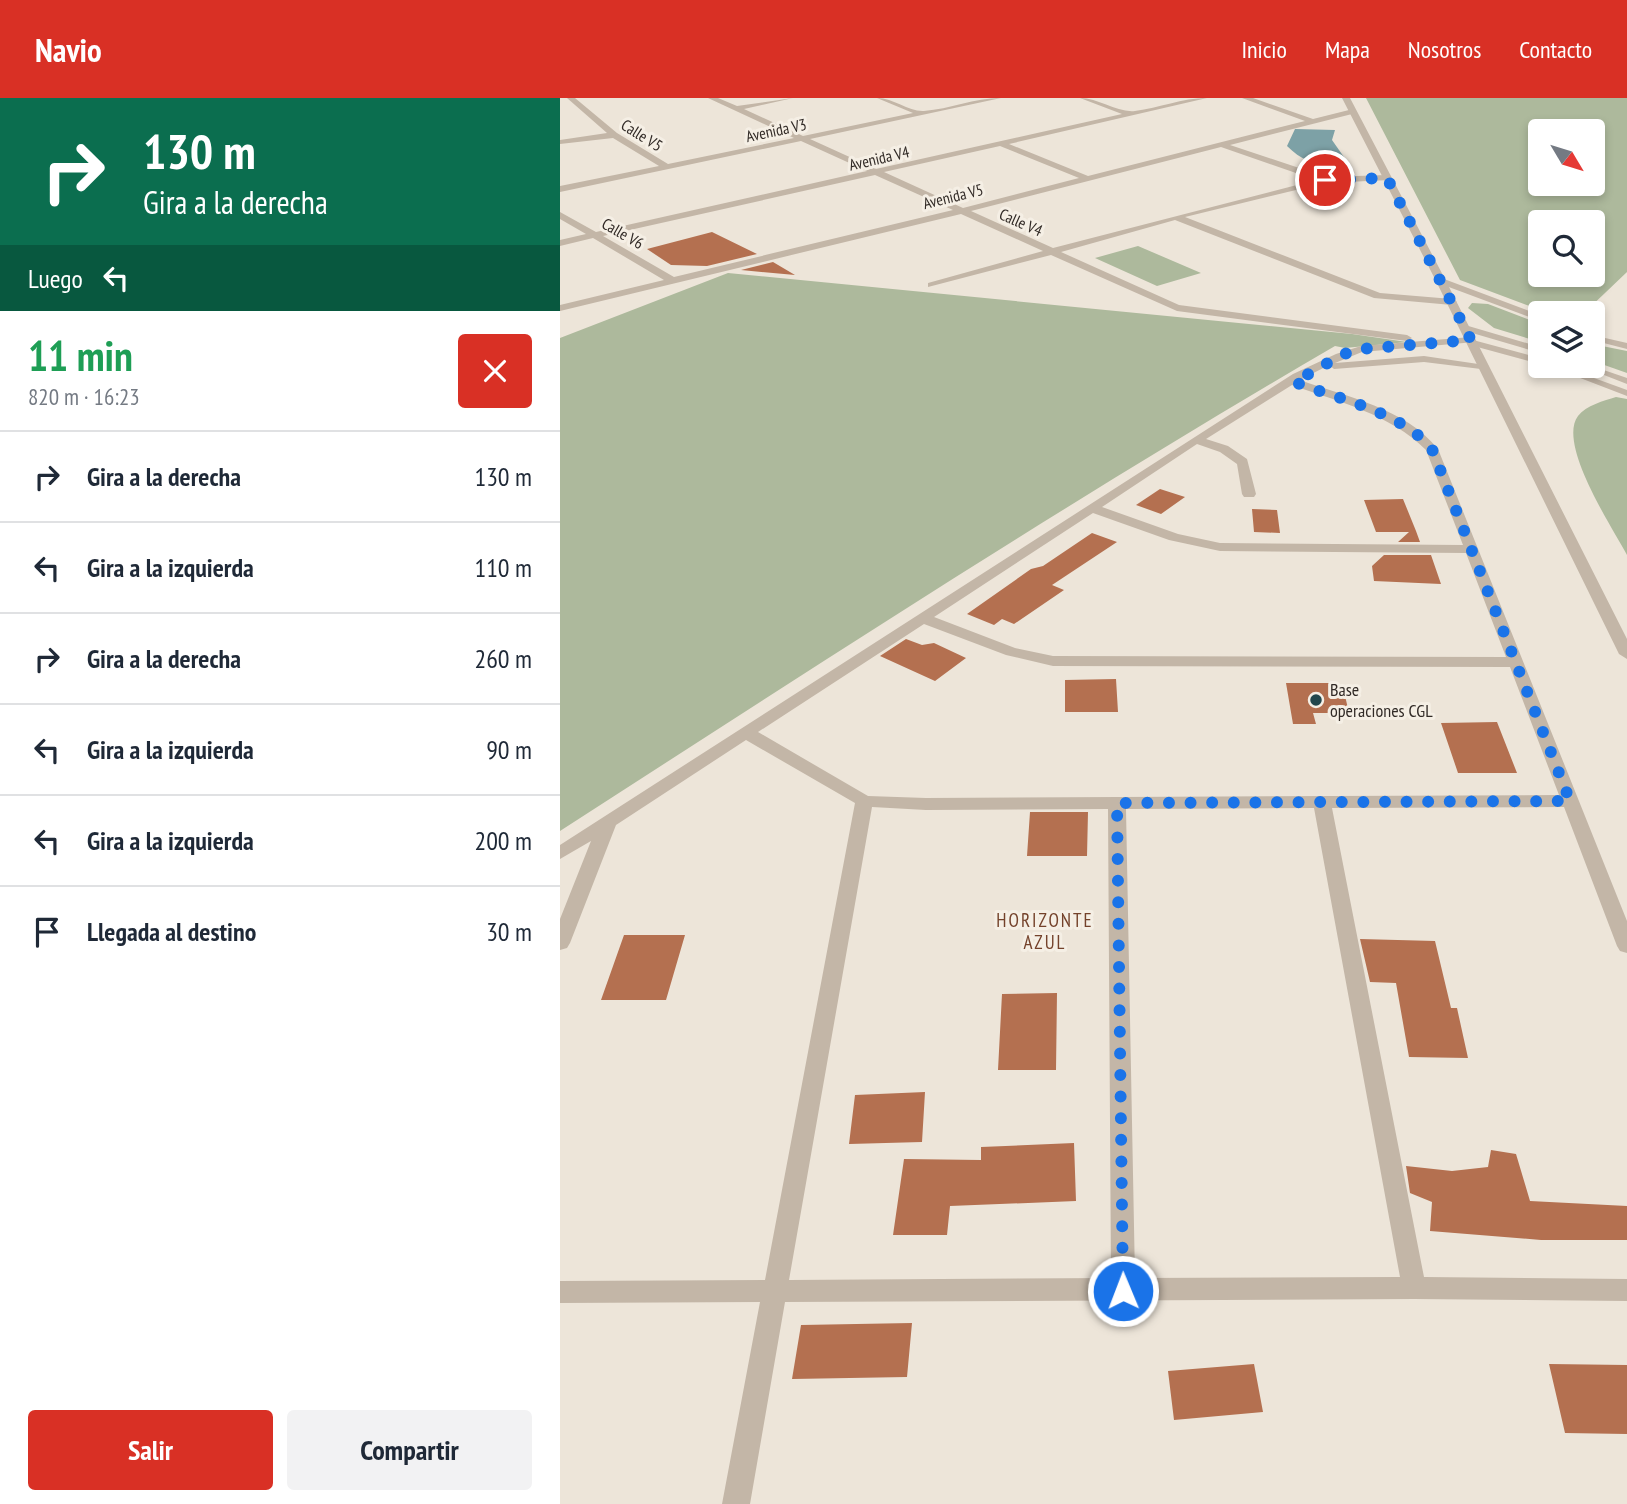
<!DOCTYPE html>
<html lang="es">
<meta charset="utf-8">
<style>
body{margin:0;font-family:"PT Sans Narrow",sans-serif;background:#f2f2f3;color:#1f2937;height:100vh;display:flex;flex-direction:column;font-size:26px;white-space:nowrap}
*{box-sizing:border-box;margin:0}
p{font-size:23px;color:#747a83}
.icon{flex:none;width:38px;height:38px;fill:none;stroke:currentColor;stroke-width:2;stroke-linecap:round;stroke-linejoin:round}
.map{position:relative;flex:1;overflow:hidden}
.panel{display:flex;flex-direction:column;background:#fff;width:560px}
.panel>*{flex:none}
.guide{background:#0b6e4f;color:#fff;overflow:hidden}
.needle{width:46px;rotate:128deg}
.tools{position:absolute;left:968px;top:21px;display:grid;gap:14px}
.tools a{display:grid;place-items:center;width:77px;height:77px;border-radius:7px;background:#fff;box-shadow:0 4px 10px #0003;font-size:35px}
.pin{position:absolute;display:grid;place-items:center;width:60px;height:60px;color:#fff;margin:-30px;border:4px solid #fff;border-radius:50%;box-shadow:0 2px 7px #0007}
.me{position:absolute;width:77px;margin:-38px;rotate:359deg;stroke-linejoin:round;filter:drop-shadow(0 0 5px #0008)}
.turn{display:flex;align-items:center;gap:24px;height:147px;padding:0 28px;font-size:32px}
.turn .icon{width:91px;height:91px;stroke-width:2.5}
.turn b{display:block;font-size:49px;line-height:60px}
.then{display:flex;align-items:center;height:66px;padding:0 28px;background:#0003;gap:14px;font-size:26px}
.round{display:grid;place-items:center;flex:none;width:74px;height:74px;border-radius:7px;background:#f2f2f3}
.headline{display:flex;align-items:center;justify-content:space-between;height:119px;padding:0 28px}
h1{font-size:42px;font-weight:700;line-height:52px;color:#1e9e55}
.primary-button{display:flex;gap:14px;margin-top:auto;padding:14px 28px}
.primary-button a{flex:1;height:80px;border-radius:7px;background:#d93025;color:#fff;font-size:28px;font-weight:700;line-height:80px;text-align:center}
.primary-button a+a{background:#f2f2f3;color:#1f2937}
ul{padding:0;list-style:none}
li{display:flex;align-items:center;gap:21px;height:91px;padding:0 28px;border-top:2px solid #e0e1e3}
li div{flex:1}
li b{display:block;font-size:26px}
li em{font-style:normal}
header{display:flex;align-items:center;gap:42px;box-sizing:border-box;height:98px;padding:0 35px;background:#d93025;color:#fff}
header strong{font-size:33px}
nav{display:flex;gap:38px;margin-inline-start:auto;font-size:24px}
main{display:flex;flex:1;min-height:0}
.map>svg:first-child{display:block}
.green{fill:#adb99c;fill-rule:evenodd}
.water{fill:#7da1a6}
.building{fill:#b47050}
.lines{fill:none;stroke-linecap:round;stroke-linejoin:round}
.service{fill:#c3b6a7;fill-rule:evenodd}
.minor{fill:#c3b6a7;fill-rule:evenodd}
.tertiary{fill:#c3b6a7;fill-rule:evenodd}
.route{stroke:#1a73e8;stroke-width:12;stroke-dasharray:0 21.6}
.poi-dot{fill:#22464c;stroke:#f5efe5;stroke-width:2.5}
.labels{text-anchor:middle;stroke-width:6;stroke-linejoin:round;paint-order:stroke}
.far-street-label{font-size:16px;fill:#312a26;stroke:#f5efe5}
.poi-label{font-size:18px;fill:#312a26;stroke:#f5efe5;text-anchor:start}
.neighbourhood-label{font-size:19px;letter-spacing:2px;fill:#74422b;stroke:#f5efe5}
</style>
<header>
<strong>Navio</strong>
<nav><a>Inicio</a><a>Mapa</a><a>Nosotros</a><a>Contacto</a></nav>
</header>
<main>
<section class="panel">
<div class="guide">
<div class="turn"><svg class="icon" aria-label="right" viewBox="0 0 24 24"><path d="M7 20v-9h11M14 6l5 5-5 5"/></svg><div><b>130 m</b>Gira a la derecha</div></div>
<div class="then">Luego<svg class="icon" aria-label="left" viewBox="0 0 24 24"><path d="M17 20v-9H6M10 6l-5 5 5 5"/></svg></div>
</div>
<div class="headline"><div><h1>11 min</h1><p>820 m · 16:23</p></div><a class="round" style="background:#d93025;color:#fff"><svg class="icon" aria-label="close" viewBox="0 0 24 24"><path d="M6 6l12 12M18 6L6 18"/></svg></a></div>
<ul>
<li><svg class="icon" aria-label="right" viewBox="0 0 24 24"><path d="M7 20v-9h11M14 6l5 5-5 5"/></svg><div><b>Gira a la derecha</b></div><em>130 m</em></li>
<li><svg class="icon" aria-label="left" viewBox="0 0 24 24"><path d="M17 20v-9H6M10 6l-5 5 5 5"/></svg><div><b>Gira a la izquierda</b></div><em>110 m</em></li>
<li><svg class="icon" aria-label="right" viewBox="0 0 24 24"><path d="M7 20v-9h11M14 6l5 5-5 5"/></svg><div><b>Gira a la derecha</b></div><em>260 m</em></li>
<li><svg class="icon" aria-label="left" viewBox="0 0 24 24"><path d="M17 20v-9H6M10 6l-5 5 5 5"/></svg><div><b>Gira a la izquierda</b></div><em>90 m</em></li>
<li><svg class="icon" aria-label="left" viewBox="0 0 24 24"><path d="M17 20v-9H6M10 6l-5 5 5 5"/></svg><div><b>Gira a la izquierda</b></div><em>200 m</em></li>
<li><svg class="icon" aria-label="arrive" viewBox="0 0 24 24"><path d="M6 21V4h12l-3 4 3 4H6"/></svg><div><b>Llegada al destino</b></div><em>30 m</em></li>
</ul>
<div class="primary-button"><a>Salir</a><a>Compartir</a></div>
</section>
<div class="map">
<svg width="1067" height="1406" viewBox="0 0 1067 1406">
<rect width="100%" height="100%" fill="#ede5d9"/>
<path class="green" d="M806 0H1067V174L1024 215H988L900 182ZM1032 33V86H980V33ZM1032 124V177H980V124Z
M578 148 641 175 597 188 535 160Z
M168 175 792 236 847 244 785 250 775 248C512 401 256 568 0 733V240Z
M912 205 928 206 980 226V244L934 230 908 210Z
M1032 246 1067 253V275L1033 263Z
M1056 299 1067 301V457C1052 429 997 346 1018 318 1026 307 1044 303 1056 299Z"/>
<path class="water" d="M735 31 775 32 772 42 786 62 785 67C762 71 743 64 727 48Z"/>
<path class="building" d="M152 134 197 156 147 168 111 167 87 151Z
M213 164 235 177 181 172Z
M600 391 625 399 601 416 576 407Z
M843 401 856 433 860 444H838L849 434H816L804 402Z
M692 411 717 412 720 435 694 434Z
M532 435 557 444 492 487 504 492 454 526 442 521 434 527 407 516 471 471 483 468Z
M824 457H871L881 486 814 483 812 468Z
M346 541 362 547 374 545 406 560 375 583 320 558Z
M556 581 558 614H505V582Z
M726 585H770L771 589H783L789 615H753L756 626H733Z
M937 624 957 675H898L881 625Z
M470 714H528L527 758H467Z
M64 837H125L106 902H41Z
M800 841 875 843 891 910H897L908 960 849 959 836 885 810 884Z
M497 895 496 972H438L442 896Z
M365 994 362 1044 289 1046 295 997Z
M514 1045 516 1103 390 1108 387 1137H333L344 1061 421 1062V1049Z
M931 1052 956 1056 970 1103 1067 1108V1142H981L870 1133 872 1104 850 1095 846 1068 892 1073 928 1069Z
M352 1225 347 1279 232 1281 241 1227Z
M694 1266 703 1314 614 1322 608 1273Z
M989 1266 1067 1267V1336L1005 1335Z"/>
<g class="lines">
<path class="service" d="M878 181H884L980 217V223L878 185Z
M905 227 980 249V255L902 232 901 230Z
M1032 237 1067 245V251L1032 242Z
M913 242 980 260V266L910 247V243Z
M989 268H1001L1067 292V298Z
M1021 268H1032L1067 280V286Z"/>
<path class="minor" d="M7 0H15L57 35 108 66 234 40 148 0H158L177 8 233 0 184 11 243 38 353 15 317 0C334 0 349 14 364 13 390 11 414 0 441 0L250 41 316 71 562 16 520 0C539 0 557 15 575 13 599 10 622 0 647 0L449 46 528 78 745 23 682 0H693L753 21 793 11 796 15 670 47 766 79 827 77 830 82 765 85 625 119 820 195 892 201 897 204 892 207 814 200 615 122 501 154 619 207 847 237 852 240 847 243 617 213 491 157 368 189V185L483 153 401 116 0 213V207L104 182 33 140 0 148V142L26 136 0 121V114L36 134 307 73 241 43 0 94V88L99 68 53 40 0 46V42L47 35ZM440 48 519 80 403 110 324 74ZM661 49 756 82 493 150 411 113ZM315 77 393 112 114 179 43 138Z
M911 239 915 240V244L802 254 775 265 864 258 925 267 929 268V272L864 264 774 271 769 267 740 282C787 299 845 310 878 351L1067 823V855L1060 853 1057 848 1004 709 772 710 864 1179 1067 1181V1203L854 1201 225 1204 190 1406H162L200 1204 0 1205V1183L205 1182 295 705 186 642 56 727 10 845 7 850 0 852V821L31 743 0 761V747L733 276 776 256 801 248ZM732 287C779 304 830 316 866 352L903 447 660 445 618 436 542 409 637 346 660 354 677 366 682 396 684 399H694L696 396 687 361 668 348 646 341ZM533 415 609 442 660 453 906 455 946 559 493 558 455 550 374 519ZM364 526 446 557 493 568 950 569 999 697 366 700 308 698 198 634ZM312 709 366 712 548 711 551 1180 229 1182ZM754 710 840 1179 575 1180 566 711Z"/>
<path class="tertiary" d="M782 0H790L886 183 1067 541V561L1059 556 876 183Z"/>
</g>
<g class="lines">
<path class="route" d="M563 1193 557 705 1010 703 872 351C843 315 776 300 734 284L784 256 801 251 911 242 827 80 765 82"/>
</g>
<circle class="poi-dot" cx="756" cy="602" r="7"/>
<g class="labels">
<g class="far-street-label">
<text transform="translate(216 32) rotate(-12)" y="6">Avenida V3</text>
<text transform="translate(82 37) rotate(32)" y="6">Calle V5</text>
<text transform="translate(319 60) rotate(-13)" y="6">Avenida V4</text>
<text transform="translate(393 98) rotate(-14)" y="6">Avenida V5</text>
<text transform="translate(461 124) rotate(24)" y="6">Calle V4</text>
<text transform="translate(63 135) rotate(30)" y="6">Calle V6</text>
</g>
<g class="poi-label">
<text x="770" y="598">Base<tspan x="770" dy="21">operaciones CGL</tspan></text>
</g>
<g class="neighbourhood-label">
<text x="485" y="829">HORIZONTE<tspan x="485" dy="22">AZUL</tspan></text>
</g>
</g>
</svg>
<div class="tools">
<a><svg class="needle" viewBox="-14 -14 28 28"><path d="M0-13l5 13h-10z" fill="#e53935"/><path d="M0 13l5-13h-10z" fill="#747a83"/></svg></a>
<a><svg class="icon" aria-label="search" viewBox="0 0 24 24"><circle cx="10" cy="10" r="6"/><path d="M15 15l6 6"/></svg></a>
<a><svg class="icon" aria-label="layers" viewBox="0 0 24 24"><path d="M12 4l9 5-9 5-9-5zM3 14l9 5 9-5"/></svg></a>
</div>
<div class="pin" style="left:765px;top:82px;background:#d93025"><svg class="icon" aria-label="arrive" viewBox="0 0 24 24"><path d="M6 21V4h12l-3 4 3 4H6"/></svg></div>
<svg class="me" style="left:563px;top:1193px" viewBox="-20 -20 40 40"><circle r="17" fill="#1a73e8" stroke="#fff" stroke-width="3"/><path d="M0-11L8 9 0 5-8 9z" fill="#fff"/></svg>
</div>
</main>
